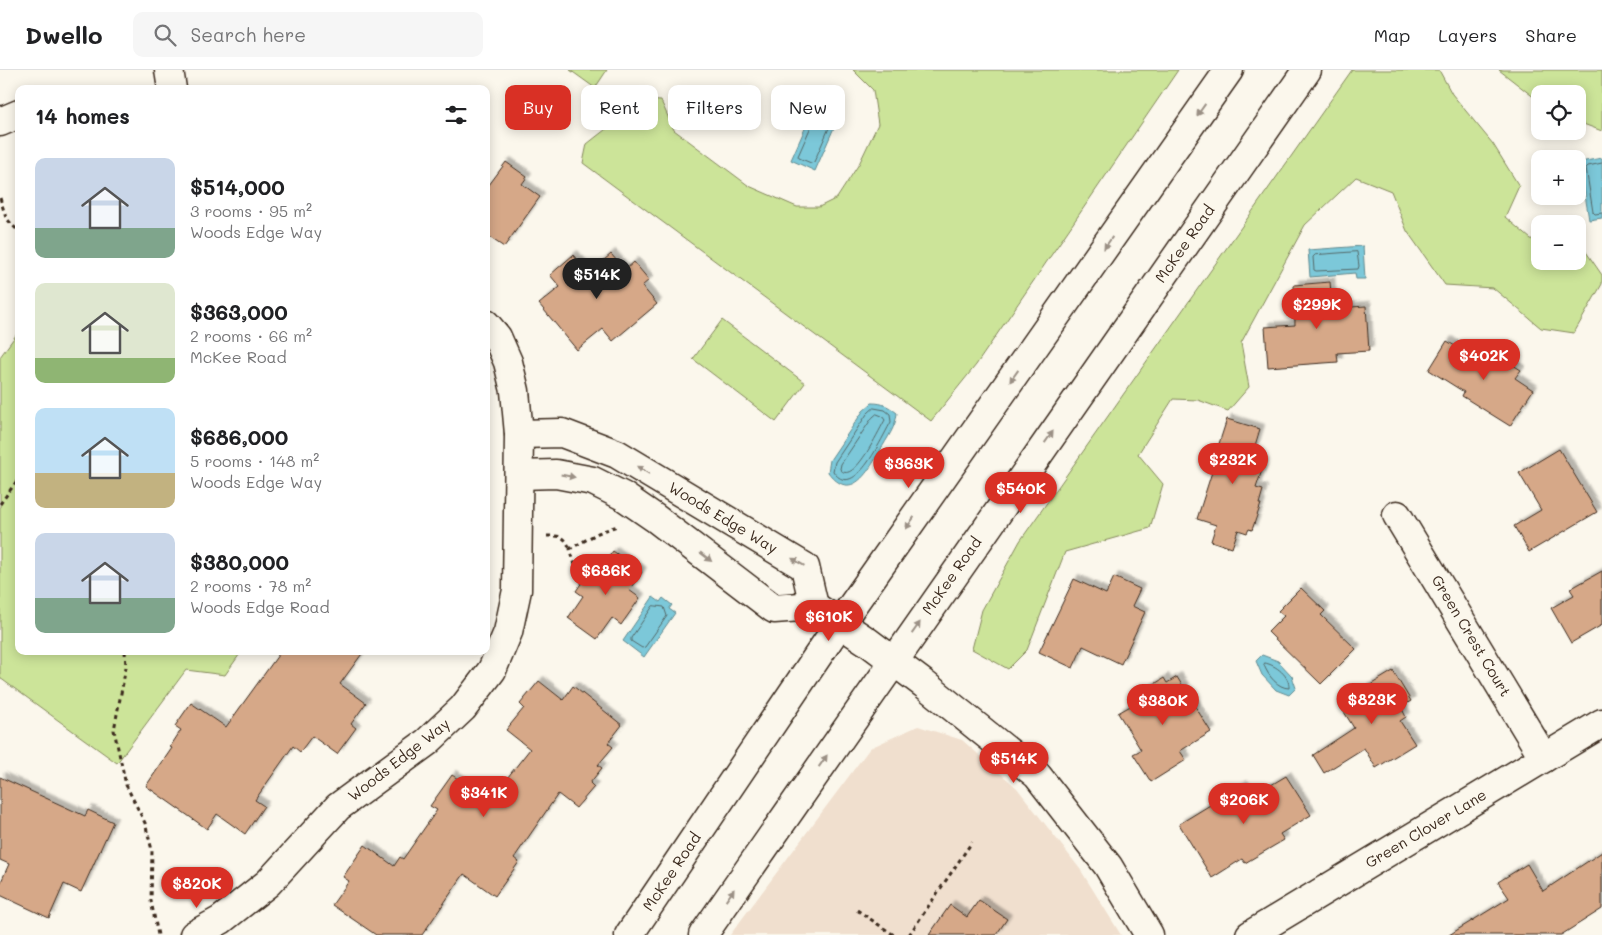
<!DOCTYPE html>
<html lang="en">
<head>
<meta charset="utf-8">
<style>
	body { margin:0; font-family:Mali,sans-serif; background:#f6f6f6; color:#202124; height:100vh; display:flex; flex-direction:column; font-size:19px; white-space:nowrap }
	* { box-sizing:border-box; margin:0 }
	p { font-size:16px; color:#757577 }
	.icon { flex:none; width:28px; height:28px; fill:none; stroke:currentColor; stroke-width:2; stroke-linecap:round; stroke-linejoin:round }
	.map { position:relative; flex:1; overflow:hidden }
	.sheet { position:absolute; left:15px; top:15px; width:475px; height:570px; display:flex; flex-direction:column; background:#fff; border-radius:10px; box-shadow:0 2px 12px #0003 }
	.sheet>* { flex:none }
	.banner { position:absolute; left:505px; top:15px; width:475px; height:45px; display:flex; gap:10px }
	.buttons { position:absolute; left:1531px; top:15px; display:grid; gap:10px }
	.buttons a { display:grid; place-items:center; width:55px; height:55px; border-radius:10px; background:#fff; box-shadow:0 2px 12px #0003; font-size:25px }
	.price { position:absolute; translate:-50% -42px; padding:0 11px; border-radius:18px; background:#d93025; color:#fff; font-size:16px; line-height:32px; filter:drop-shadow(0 1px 2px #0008) }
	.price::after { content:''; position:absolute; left:50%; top:30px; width:15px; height:11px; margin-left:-8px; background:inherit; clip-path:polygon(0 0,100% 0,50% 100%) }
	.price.current { background:#222; color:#fff }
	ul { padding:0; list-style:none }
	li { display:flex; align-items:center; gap:15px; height:125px; padding:0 20px }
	li span { display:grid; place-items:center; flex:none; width:140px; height:100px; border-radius:10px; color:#555 }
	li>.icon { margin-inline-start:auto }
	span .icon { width:60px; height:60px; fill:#fffc; stroke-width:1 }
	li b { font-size:21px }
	h2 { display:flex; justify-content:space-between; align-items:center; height:60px; padding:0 20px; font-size:21px }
	.chip { padding:0 18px; border-radius:10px; background:#fff; box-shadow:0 2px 12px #0003; font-size:18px; line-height:45px }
	.chip.current { background:#d93025; color:#fff }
	header { display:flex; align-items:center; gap:30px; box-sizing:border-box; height:70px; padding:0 25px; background:#fff; border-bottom:1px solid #e0e0e0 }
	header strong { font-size:24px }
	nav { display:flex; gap:28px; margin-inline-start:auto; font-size:18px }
	.search { width:350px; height:45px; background:#f6f6f6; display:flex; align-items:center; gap:12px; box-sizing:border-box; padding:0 18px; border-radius:10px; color:#757577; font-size:19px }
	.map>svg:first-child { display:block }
	.built { fill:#f0dfce }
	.green { fill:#cce499; stroke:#84875c }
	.water { fill:#7bc8d9; stroke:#61898e }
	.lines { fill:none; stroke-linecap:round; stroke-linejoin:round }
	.shore { stroke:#556969; stroke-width:1 }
	.building { fill:#d6a888; stroke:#3b2a1e; filter:url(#shadow) }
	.minor-casing { stroke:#3b2a1e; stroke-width:31 }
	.major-casing { stroke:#3b2a1e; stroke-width:31 }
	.path { stroke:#3b2a1e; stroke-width:3; stroke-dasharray:4 4; stroke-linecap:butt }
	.minor { stroke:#fbf7ec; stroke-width:28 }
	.major { stroke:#fbf7ec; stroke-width:28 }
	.oneway { fill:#9b9085 }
	.labels { text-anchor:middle; stroke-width:4.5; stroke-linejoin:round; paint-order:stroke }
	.street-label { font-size:15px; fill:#3b2a1e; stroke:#fbf7ec }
</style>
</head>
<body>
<header>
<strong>Dwello</strong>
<div class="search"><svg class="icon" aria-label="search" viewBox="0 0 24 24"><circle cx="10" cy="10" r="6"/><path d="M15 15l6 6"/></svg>Search here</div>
<nav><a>Map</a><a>Layers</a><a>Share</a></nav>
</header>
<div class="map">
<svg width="1602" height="865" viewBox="0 0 1602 865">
	<defs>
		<filter id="shadow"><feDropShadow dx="4.5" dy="-4.5" stdDeviation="1" flood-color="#0004"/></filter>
	</defs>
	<rect width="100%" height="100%" fill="#fbf7ec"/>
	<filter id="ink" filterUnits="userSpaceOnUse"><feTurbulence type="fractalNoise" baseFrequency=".02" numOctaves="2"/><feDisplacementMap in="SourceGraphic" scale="10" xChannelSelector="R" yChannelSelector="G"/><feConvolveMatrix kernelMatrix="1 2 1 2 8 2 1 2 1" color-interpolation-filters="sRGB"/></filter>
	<g filter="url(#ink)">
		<polygon class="built" points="918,656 962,670 1017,718 1080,799 1121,865 730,865 870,678"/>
		<g class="green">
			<polygon points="570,0 607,0 595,18"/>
			<polygon points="853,0 1178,0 976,295 931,351 583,93 587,74 643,30 661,31 674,60 749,116 797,137 819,137 837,128 859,94 878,54 873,20"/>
			<polygon points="1352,0 1439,0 1452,24 1493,74 1519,116 1505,147 1531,169 1540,171 1540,191 1578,191 1578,175 1582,176 1602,205 1602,214 1574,263 1541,258 1493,218 1445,215 1407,161 1391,121 1356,107 1305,155 1241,273 1249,317 1228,341 1198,330 1173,329 1138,384 1163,414 1150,458 1065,482 1027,580 1008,599 972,579 982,540 1020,471"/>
			<polygon points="1499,0 1602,0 1602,61 1578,52 1578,24 1540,24 1540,32"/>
			<polygon points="722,250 805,313 776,352 693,289"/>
			<polygon points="19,261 19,581 242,581 225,605 186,600 117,693 0,608 0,287"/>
		</g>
		<g class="water">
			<polygon points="819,27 843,37 815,101 791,90"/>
			<polygon points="1602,88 1602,148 1589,150 1580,92"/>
			<polygon points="1363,176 1365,209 1356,209 1355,203 1310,207 1308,180"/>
			<path d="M872,333c11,0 16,3 25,10 -1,14 -10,25 -17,38 -12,21 -29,52 -52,21l2,-12 33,-49z"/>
			<polygon points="653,527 660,532 663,528 672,535 669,539 675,543 644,587 623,571"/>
			<polygon points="1262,585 1278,591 1292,606 1296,618 1289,625 1276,620 1262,605 1256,591"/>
		</g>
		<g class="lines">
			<g class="shore">
				<polygon points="823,34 834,39 836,42 814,92 811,93 799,88 798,86 820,36"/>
				<polyline points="1602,93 1588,96 1586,98 1593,142 1595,144 1602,143"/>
				<polygon points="1357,182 1359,196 1358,199 1316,201 1314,200 1313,187 1315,185"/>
				<path d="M874,338l11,2 5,4 1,8c-9,15 -37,81 -58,49l2,-9 32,-48z"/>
				<path d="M877,344l5,2 3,4c-6,10 -32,67 -45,49l1,-5 31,-46z"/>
				<polygon points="656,536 664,537 667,546 645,577 642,578 631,571 631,568 653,536"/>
				<path d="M1265,593c11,2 25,13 24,25 -11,0 -21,-12 -25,-23z"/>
			</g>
		</g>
		<g class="building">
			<polygon points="506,92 527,107 522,114 540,127 504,177 486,165 486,119"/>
			<polygon points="611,184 625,200 634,192 649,210 642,216 657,234 613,271 603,259 577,280 539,234 560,217 550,205 573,185 589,203"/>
			<polygon points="1330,212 1332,233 1335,233 1335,238 1366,236 1369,281 1337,283 1338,292 1268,297 1265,257 1295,255 1294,215"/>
			<polygon points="1447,271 1474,288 1477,282 1487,289 1492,282 1521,300 1515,308 1533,320 1510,356 1462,326 1464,322 1429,300"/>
			<polygon points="1227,349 1260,359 1251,389 1264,394 1256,418 1263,420 1259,434 1261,434 1252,460 1249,459 1247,463 1238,460 1232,478 1211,471 1216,455 1197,449 1218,383 1216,383"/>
			<polygon points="1559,379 1597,442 1529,482 1514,456 1541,440 1519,403"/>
			<polygon points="613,481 642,502 629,520 640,528 621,555 612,548 597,569 568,548 583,526 576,521 591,499 596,504"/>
			<polygon points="1602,501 1602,555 1571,573 1551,538 1574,525 1570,519"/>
			<polygon points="1114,507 1140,519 1132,536 1145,542 1121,594 1083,576 1073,598 1039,582 1074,509 1106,524"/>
			<polygon points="1301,518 1325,541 1321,545 1356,579 1321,614 1268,562 1284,546 1278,541"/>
			<polygon points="281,581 364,581 340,614 366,633 351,654 356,658 337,684 312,666 300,682 293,676 255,730 264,736 245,764 217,744 207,759 146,716 172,678 170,677 181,660 175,656 191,633 226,657"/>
			<polygon points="1393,601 1411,631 1401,637 1406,647 1400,651 1415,674 1376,698 1364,678 1324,703 1313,685 1354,658 1339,634"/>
			<polygon points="1177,607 1211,662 1180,681 1186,690 1151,712 1133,684 1141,680 1118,643 1134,634 1131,629 1164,608 1167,613"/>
			<polygon points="539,611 563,630 573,616 622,655 608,673 613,677 598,695 602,698 590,713 594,717 576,738 558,724 514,788 519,792 495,826 464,804 422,865 376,865 332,835 349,811 343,807 365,775 394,796 400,787 403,789 437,740 430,736 452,705 482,725 488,717 496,722 530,679 506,660 524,638 520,634"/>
			<polygon points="1286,706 1311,745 1280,764 1284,770 1245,793 1242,789 1212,808 1179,754 1243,715 1251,727"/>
			<polygon points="0,707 85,746 88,740 113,752 81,822 64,814 49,848 0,825 0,814 9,794 0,790"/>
			<polygon points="1602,782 1602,839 1561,865 1449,865 1509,828 1498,812 1527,794 1543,821"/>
			<polygon points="979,830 1007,849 996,865 929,865 950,835 967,847"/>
		</g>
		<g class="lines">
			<g class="minor-casing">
				<g id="minor">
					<polyline points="169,0 172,19"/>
					<polyline points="0,52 19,44"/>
					<polyline points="519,364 562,363 617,384 805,497 814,536"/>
					<polyline points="520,405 556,404 593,411 623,426 655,448 774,539 814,536 868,572 924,614 1037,705 1108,796 1149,865"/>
					<polyline points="1397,445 1544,688"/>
					<polyline points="194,865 221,850 268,813 338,737 427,672 463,638 492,600 508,562 517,520 519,364 515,321 508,292 497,267 486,254"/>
					<polyline points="1250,865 1602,653"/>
				</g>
			</g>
			<g class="major-casing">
				<g id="major">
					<polyline points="629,865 840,553 1229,0"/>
					<polyline points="703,865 1307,0"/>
				</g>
			</g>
			<g class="path">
				<polyline points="0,128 6,148 19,162"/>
				<polyline points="0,434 19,408"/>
				<path d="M547,466c14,0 17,-1 23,13"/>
				<polyline points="585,507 577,501 570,479 598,463 617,456"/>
				<polyline points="125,581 126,597 114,660 126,715 145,753 152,780 151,831 158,865"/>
				<polyline points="857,840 894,865"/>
				<polyline points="909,865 972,772"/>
			</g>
			<use href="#minor" class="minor"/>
			<use href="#major" class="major"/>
		</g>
		<defs><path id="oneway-solid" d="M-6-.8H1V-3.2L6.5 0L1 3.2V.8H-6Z" transform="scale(1.25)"/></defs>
		<g class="oneway">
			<use href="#oneway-solid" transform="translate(1201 40) rotate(125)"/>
			<use href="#oneway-solid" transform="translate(1108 173) rotate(125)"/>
			<use href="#oneway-solid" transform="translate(1014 306) rotate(125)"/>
			<use href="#oneway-solid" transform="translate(1049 367) rotate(-55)"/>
			<use href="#oneway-solid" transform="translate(643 400) rotate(-149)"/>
			<use href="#oneway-solid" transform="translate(568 406) rotate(11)"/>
			<use href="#oneway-solid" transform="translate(910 453) rotate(125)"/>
			<use href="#oneway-solid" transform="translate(706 487) rotate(38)"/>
			<use href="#oneway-solid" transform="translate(798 492) rotate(-149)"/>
			<use href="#oneway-solid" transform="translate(916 558) rotate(-55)"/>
			<use href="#oneway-solid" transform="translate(823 691) rotate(-55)"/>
			<use href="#oneway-solid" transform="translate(730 825) rotate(-55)"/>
		</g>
	</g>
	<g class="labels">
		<g class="street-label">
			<text transform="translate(1185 174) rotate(-55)" y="5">McKee Road</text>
			<text transform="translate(723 448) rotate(31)" y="5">Woods Edge Way</text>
			<text transform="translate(952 506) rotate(-55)" y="5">McKee Road</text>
			<text transform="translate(1471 566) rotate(59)" y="5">Green Crest Court</text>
			<text transform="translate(399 690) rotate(-38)" y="5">Woods Edge Way</text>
			<text transform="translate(1426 759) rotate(-31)" y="5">Green Clover Lane</text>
			<text transform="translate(672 802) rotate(-56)" y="5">McKee Road</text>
		</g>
	</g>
</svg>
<div class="buttons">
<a><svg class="icon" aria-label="locate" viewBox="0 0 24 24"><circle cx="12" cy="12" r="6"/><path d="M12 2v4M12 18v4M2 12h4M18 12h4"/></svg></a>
<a>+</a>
<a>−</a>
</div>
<b class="price current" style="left:597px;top:230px">$514K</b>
<b class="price" style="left:1317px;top:260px">$299K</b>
<b class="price" style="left:1484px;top:311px">$402K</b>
<b class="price" style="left:1233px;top:415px">$232K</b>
<b class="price" style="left:909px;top:419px">$363K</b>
<b class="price" style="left:1021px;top:444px">$540K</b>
<b class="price" style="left:606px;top:526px">$686K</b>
<b class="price" style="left:829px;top:572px">$610K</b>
<b class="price" style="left:1372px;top:655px">$823K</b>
<b class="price" style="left:1163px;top:656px">$380K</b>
<b class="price" style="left:1014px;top:714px">$514K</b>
<b class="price" style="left:484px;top:748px">$341K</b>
<b class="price" style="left:1244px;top:755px">$206K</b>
<b class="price" style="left:197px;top:839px">$820K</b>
<div class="banner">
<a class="chip current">Buy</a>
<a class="chip">Rent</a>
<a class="chip">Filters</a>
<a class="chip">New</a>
</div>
<section class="sheet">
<h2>14 homes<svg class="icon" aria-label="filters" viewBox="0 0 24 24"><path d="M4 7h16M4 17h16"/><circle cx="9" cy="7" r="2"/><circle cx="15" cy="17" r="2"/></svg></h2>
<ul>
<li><span style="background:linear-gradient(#c9d6e8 70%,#7fa58c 0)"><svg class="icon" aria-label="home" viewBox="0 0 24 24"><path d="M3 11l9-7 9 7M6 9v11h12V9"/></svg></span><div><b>$514,000</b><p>3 rooms · 95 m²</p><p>Woods Edge Way</p></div></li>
<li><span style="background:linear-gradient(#dfe7d0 75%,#8fb573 0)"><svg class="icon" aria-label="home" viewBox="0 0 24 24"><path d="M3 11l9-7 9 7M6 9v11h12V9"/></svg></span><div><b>$363,000</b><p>2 rooms · 66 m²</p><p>McKee Road</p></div></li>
<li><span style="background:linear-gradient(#bfe0f5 65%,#c2b280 0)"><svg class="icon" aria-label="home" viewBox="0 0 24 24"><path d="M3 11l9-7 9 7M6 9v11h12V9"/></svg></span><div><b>$686,000</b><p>5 rooms · 148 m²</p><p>Woods Edge Way</p></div></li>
<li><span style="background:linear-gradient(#c9d6e8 65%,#7fa58c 0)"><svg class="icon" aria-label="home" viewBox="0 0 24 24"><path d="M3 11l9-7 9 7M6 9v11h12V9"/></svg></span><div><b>$380,000</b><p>2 rooms · 78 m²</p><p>Woods Edge Road</p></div></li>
</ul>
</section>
</div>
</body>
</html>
